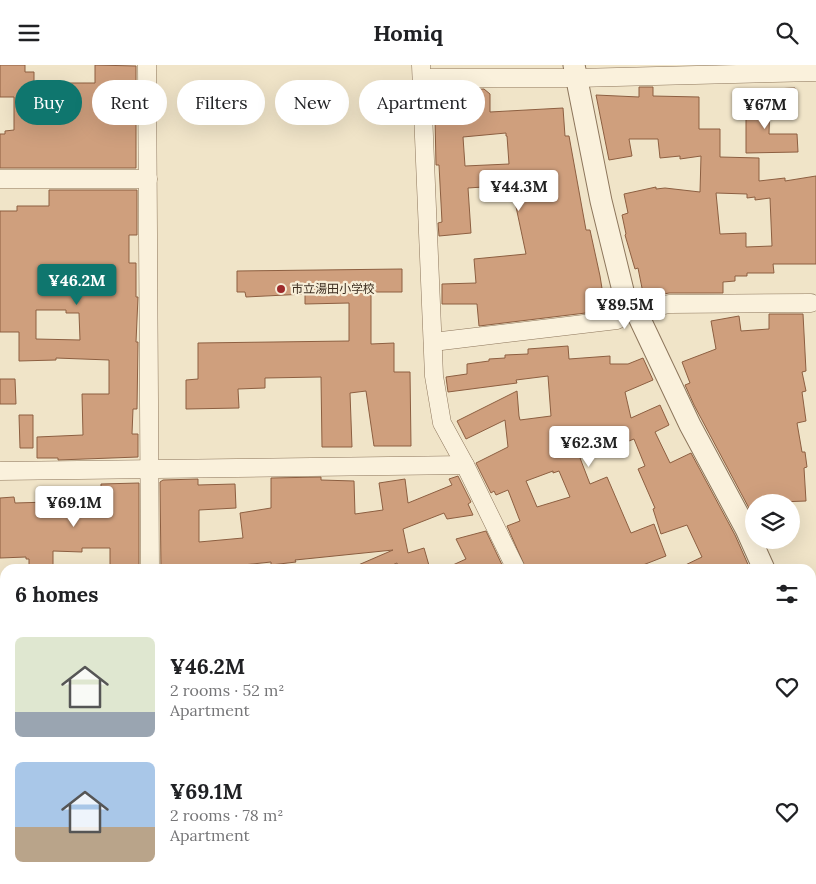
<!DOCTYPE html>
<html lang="en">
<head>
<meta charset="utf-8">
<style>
	body { margin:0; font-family:Lora,"Noto Sans JP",serif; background:#f2f2f2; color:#202124; height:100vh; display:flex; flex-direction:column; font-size:19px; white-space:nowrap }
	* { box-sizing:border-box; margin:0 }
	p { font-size:16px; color:#757577 }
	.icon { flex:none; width:28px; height:28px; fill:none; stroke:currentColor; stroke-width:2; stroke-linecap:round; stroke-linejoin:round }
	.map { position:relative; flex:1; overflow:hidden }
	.side { position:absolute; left:0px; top:499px; width:816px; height:321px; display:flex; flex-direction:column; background:#fff; border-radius:15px 15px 0 0; box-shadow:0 5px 20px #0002 }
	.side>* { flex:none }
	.top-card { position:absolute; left:15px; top:15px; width:500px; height:45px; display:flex; gap:10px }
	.fabs { position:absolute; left:745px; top:429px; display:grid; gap:10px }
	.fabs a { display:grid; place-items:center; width:55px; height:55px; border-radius:50%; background:#fff; box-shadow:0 5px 20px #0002; font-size:25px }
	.price { position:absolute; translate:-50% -42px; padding:0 11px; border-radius:5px; background:#fff; color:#222; font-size:16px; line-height:32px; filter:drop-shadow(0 1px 2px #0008) }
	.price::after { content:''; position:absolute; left:50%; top:30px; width:15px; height:11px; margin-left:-8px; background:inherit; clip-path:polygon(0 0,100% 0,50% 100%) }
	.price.active { background:#0f766e; color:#fff }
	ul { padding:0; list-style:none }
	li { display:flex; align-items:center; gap:15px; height:125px; padding:0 15px }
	li span { display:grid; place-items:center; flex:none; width:140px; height:100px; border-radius:8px; color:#555 }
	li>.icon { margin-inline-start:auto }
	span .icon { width:60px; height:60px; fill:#fffc; stroke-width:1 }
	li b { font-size:21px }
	h2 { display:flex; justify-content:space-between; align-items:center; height:60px; padding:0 15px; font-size:21px }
	.chip { padding:0 18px; border-radius:22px; background:#fff; box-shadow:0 5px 20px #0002; font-size:18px; line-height:45px }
	.chip.active { background:#0f766e; color:#fff }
	header { display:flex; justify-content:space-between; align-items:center; height:65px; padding:0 15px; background:#fff; font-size:22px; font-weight:700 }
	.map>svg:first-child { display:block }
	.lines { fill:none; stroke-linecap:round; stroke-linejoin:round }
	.stream { stroke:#6f938a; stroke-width:5 }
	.building { fill:#cf9f7d; stroke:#8d5f41; fill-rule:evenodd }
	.minor-casing { stroke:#8d765c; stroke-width:19 }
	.tertiary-casing { stroke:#8d765c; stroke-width:23 }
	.minor { stroke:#faf1dc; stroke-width:18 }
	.tertiary { stroke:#faf1dc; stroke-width:21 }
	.poi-dot { fill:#9e2a2b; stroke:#f7eed8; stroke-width:2 }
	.labels { text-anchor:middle; stroke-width:4.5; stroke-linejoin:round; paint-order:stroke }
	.poi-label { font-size:12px; fill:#3d2e20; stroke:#f7eed8; text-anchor:start }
</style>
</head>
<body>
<header><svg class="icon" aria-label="menu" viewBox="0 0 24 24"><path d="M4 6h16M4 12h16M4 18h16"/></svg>Homiq<svg class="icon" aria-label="search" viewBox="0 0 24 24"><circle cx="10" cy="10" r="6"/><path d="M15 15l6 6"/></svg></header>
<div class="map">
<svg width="816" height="819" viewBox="0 0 816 819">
	<rect width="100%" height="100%" fill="#f0e4c8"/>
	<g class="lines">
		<polyline class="stream" points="0,630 5,630"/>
	</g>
	<g class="building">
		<polygon points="0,0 25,0 25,7 34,7 34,46 66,46 65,18 95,18 95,0 136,1 136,16 114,16 116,50 136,50 136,103 0,103 0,69 5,69 5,66 14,65 14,32 0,32"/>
		<path d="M639,22h14v9l46,1v32h21v28l39,1v23l26,-3v3l31,-5v88h-43l1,9h-27v3h-12v5l-12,1v11h-54l-25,5 -6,-30 -3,1 -10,-34 1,-1 -4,-19 6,-2 -4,-19 32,-7v2l9,-1 35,4 1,-36 -21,3v-3l-20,2 -2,-19h-29l3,17 -23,4 -13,-65 43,2zM716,128l31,1v4l8,-1v3l15,-2 2,48 -26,1v-14l-26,1z"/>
		<polygon points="795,23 795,40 774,41 773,24"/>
		<path d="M484,24l6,5v18l73,-4 2,28h4l17,94h4l10,46 5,31 -3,4 -123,15 -2,-22h-35v-20l34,-1 -2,-24 52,-5 -11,-52 -2,-17 -45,3 3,45 -32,3 -1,-13 4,-1 -3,-57h-3l-1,-48 29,-2 -1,-25zM506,68v3h1l2,28 -44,2 -2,-29z"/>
		<polygon points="746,32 770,32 769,69 797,69 798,87 746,88"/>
		<path d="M49,125h88v45h-8v28h7v34h2l-2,45h2l-1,67h-4l-1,25h6v23l-80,3v-2h-21v-21l46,-2 -1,-41h27v-34l-53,-2v2l-37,1v-29h-19v-121h17v-5h32zM36,245h30v3h13l1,27 -44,-1z"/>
		<polygon points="402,204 402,227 371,227 371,279 394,278 394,307 410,307 411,381 374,381 366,326 350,328 352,382 322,382 321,312 265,313 265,323 238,324 239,343 186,344 186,315 198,314 198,278 349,276 349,238 305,239 305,229 246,232 245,227 237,227 237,206"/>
		<polygon points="769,249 803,249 806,306 802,307 806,326 802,327 806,356 797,358 802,387 805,387 807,402 804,403 806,436 754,438 754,444 750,445 694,340 685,320 690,318 682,297 716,284 711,256 739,251 741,266 769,264"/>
		<path d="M568,281l1,13 41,-3v8h18l15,-6 10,22 -28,12 6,26 29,-13 9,20 -14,7 15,31 21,-10 44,82 15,34h-73l25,-12 -15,-32 -26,9 -8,-25 2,-1 -17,-39 7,-3 -11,-27 -28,11 -1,-3 -25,11 10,26 17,-7 24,56 23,-9 12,32 -23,9 2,4h-119l-19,-43 13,-5 -12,-31 -12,5 -2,-4 -3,2 -15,-30 32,-16 -3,-27 -39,19 -9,-18 60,-30 2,25 1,4 31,-4 -3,-40 -32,4 1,3 -69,9 -2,-15 21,-3v-10l22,-3v-2l16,-1v-3l23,-1v-5zM553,406v2l6,-2 11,26 -33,10 -11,-26z"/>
		<polygon points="0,314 15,314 16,339 0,339"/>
		<polygon points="19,350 33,350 33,383 20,383"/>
		<polygon points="458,411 471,437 468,439 473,450 447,454 444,448 403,464 408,488 424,483 430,504 399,504 397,498 383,504 349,504 393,485 295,495 296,497 271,500 271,497 206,504 161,504 160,417 163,415 198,414 198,420 235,419 236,443 199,445 199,477 243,473 240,448 271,443 271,413 321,412 321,415 354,416 355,449 383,445 379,418 405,414 408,438 452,420 449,414"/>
		<polygon points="139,418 139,504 110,504 110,483 82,483 82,487 53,486 53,504 29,504 29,494 26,494 26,492 0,493 0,433 14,432 15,438 49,437 49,440 101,440 101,419"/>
		<polygon points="486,466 504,504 444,504 466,494 456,474"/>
	</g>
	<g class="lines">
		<g class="minor-casing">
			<g id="minor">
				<polyline points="147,0 150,504"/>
				<polyline points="421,0 434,311 442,358 465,400 516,504"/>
				<polyline points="422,13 577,13 816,7"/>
				<polyline points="0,114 148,114"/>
				<polyline points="636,246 669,239 811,238"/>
				<polyline points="433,277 617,255 628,246"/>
				<polyline points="0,406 465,400"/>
				<polyline points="0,548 5,547"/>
				<polyline points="0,620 5,621"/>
				<polyline points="0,762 5,763"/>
				<polyline points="811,772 816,771"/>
				<polyline points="148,819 148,815"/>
			</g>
		</g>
		<g class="tertiary-casing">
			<g id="tertiary">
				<polyline points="574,0 601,136 628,246 636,246 690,360 746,464 764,504"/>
				<polyline points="811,602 816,611"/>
				<polyline points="632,815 662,819"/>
			</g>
		</g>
		<use href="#minor" class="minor"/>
		<use href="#tertiary" class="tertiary"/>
	</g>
	<circle class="poi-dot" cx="281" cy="224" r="5"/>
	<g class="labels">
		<g class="poi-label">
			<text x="291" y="228">市立湯田小学校</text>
		</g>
	</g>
</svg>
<div class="fabs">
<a><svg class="icon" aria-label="layers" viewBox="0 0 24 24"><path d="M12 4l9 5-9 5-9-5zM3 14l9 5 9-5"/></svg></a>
</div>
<b class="price" style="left:765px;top:65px">¥67M</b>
<b class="price" style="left:519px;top:147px">¥44.3M</b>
<b class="price active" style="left:77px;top:241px">¥46.2M</b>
<b class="price" style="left:625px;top:265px">¥89.5M</b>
<b class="price" style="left:589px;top:403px">¥62.3M</b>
<b class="price" style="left:74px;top:463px">¥69.1M</b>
<div class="top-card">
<a class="chip active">Buy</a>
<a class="chip">Rent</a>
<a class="chip">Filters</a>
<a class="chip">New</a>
<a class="chip">Apartment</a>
</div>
<section class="side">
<h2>6 homes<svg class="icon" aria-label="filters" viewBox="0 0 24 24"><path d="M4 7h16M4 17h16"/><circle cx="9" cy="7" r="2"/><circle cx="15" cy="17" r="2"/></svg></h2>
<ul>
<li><span style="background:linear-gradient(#dfe7d0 75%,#9aa5b1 0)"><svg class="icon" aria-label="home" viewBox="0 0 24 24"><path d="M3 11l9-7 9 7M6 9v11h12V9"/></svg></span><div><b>¥46.2M</b><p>2 rooms · 52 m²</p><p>Apartment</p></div><svg class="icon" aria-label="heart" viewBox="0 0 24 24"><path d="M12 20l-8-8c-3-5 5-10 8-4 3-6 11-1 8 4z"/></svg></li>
<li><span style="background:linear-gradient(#a9c7e8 65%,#b9a48a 0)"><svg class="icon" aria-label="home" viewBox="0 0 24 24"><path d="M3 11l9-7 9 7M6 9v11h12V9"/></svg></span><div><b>¥69.1M</b><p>2 rooms · 78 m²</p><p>Apartment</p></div><svg class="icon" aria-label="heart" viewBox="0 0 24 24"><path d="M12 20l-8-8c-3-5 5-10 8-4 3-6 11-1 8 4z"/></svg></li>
</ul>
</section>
</div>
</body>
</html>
